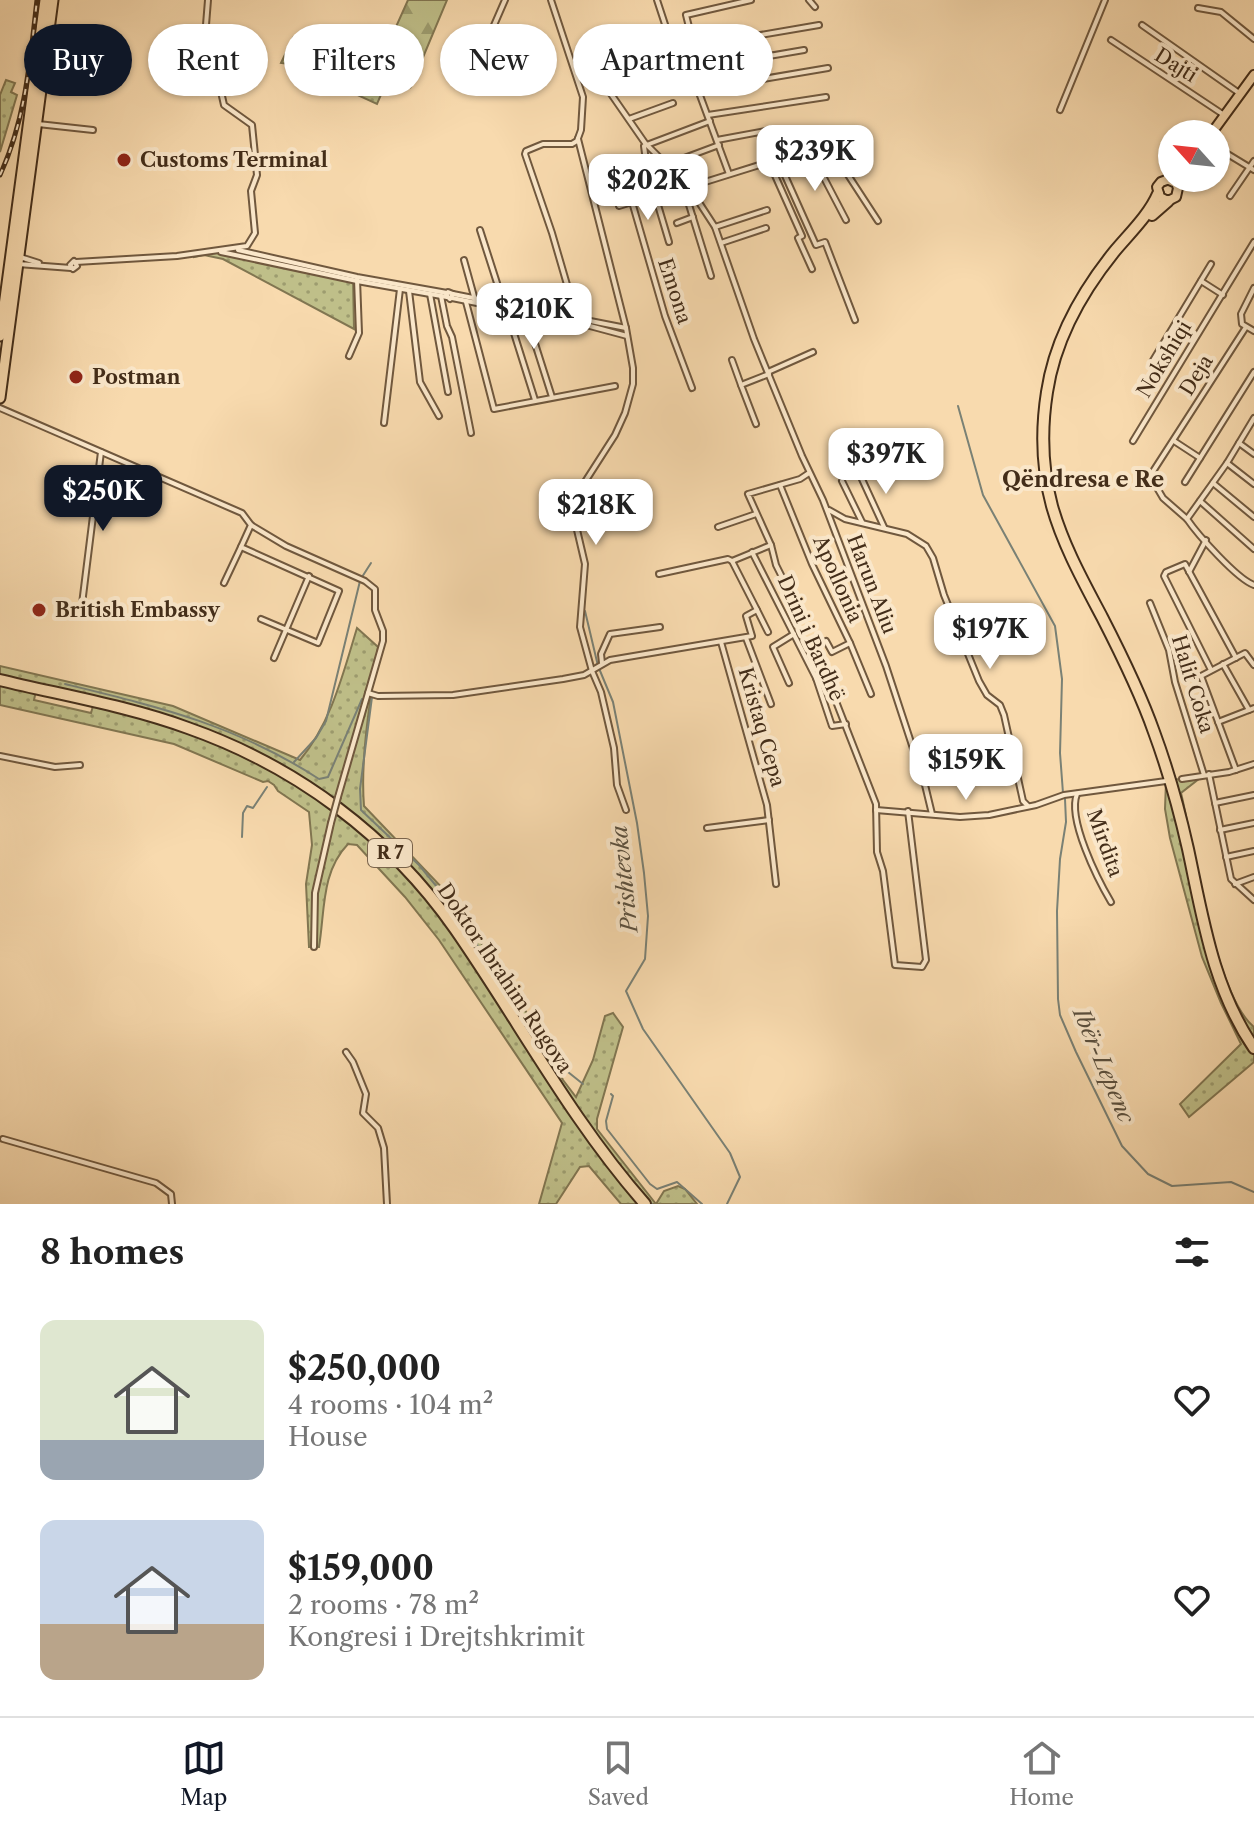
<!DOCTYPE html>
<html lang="en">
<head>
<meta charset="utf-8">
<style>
	body { margin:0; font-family:"Libre Caslon Text",serif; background:#f2f2f2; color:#222; height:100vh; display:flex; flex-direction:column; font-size:30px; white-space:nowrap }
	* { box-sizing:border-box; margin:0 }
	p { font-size:26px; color:#767676 }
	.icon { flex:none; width:44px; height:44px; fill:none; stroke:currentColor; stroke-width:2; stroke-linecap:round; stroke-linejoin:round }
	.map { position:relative; height:1204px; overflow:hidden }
	.side { display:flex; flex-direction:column; background:#fff; flex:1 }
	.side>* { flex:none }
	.hud { position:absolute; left:24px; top:24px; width:800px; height:72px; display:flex; gap:16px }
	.needle { width:52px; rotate:297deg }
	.tools { position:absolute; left:1158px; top:120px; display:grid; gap:16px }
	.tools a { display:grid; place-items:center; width:72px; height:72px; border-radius:50%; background:#fff; box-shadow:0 2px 6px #0004; font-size:40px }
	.price { position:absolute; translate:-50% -68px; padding:0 18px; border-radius:16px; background:#fff; color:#222; font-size:26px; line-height:52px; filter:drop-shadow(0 2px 4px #0008) }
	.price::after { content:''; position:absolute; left:50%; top:48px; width:24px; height:18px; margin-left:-12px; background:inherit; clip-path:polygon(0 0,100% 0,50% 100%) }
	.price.on { background:#111827; color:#fff }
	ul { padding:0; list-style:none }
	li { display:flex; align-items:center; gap:24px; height:200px; padding:0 40px }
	li span { display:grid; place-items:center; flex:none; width:224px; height:160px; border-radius:16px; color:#555 }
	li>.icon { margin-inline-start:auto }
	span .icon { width:96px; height:96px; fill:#fffc; stroke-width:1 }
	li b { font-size:34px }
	h2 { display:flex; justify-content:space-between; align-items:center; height:96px; padding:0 40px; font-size:34px }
	.chip { padding:0 28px; border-radius:36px; background:#fff; box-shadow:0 2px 6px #0004; font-size:28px; line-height:72px }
	.chip.on { background:#111827; color:#fff }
	.menu { display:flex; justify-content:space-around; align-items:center; height:112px; border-top:2px solid #e0e0e0; background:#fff; font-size:22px; color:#767676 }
	.menu a { display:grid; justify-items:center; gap:4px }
	.menu .on { color:#111827 }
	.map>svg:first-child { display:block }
	.grass { fill:url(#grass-dots); stroke:#817651; stroke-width:2; fill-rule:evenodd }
	.forest { fill:url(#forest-firs); stroke:#817651; stroke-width:2 }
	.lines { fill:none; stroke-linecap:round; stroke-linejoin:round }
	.stream { stroke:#7a8175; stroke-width:2 }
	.minor-casing { stroke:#70583e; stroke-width:8 }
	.primary-casing { stroke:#432d19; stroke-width:12 }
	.trunk-casing { stroke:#432d19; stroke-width:13 }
	.motorway-casing { stroke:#432d19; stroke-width:14 }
	.minor { stroke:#fae7ca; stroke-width:4 }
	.primary { stroke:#f8daae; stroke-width:8 }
	.trunk { stroke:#f8daae; stroke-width:9 }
	.motorway { stroke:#f8daae; stroke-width:10 }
	.rail-casing { stroke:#432d19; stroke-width:5 }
	.rail { stroke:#fae7ca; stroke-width:2; stroke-dasharray:6; stroke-linecap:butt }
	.minor-bridge-casing { stroke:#70583e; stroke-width:8; stroke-linecap:butt }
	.minor-bridge { stroke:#fae7ca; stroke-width:4 }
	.poi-dot { fill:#8f2418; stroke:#fae7ca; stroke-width:3 }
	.labels { text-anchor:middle; stroke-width:8; stroke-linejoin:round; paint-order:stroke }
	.shield { fill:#fae7ca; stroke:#7a654e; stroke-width:2 }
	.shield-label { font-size:18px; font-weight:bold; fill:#432d19 }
	.street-label { font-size:20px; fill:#432d19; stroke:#fae7ca }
	.poi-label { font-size:20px; font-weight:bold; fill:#432d19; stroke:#fae7ca; text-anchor:start }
	.neighbourhood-label { font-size:22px; font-weight:bold; fill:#432d19; stroke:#fae7ca }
	.water-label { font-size:22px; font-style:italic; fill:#5a503f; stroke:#fae7ca }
</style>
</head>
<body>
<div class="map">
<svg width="1254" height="1204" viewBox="0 0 1254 1204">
	<defs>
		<pattern id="grass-dots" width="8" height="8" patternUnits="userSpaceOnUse" patternTransform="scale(2)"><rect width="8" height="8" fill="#bfbf89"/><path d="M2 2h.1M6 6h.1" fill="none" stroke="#9d9c6f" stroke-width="1.8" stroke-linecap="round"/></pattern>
		<pattern id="forest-firs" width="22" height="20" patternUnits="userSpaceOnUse" patternTransform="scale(2)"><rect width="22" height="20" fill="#bfbf89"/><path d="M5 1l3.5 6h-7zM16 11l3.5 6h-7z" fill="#9d9c6f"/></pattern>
	</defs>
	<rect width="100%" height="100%" fill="#f8daae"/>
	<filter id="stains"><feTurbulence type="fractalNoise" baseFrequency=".0025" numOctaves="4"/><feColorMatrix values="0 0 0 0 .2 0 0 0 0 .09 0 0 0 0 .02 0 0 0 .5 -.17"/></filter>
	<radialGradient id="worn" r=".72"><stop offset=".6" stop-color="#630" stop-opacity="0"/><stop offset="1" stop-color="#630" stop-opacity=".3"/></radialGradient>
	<g class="grass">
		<polygon points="340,36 396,60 377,104 290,64 281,63 293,38 329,58"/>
		<polygon points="6,80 15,83 11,92 17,95 0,152 0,95"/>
		<polygon points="234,249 313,271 353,278 354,329 223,259 204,255 194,257 194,253"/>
		<path d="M357,628l21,19c-7,49 -18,109 -14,159l87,91 89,136 23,47 13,17 17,-37 12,-44 8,-3 10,14 -26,92v10l59,75 8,-13 14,-5 7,3 12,15h-76l-32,-38 -9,1 -24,37h-17l23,-81 -123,-183 -34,-43 -48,-52 -9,-1c-27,28 -23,67 -29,103h-10l-3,-63 6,-39 -3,-33 -31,-21 -4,-6 -6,-4 -5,1 -89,-38 -174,-39v-39l173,40 127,54c31,-37 43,-86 57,-132zM37,686l58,13 -4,14 -57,-13z"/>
		<path d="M1204,775l-23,18c13,53 34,203 73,234v35l-65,55 -9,-13 61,-60 -20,-41 -19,-46 -32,-119 -5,-29 1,-28z"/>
	</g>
	<polygon class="forest" points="408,0 447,0 411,86 407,69 396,60 392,47 395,29"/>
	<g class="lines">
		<g class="stream">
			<polyline points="958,406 983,495 1055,626 1062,679 1060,753 1063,793"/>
			<polyline points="362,577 371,563"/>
			<polyline points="585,611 598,666 613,702 637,823 644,873 648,916 645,959 626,991 643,1029 730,1153 740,1177 727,1204"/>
			<path d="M65,684c94,23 171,41 254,95l9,-2 34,-78"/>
			<polyline points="372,697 360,789 361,810 419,865 451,904 548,1056 583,1084"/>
			<polyline points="294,762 316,738 326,721 360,581"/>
			<polyline points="1065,799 1066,822 1060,859 1057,911 1058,999 1060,1015 1076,1052 1122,1146 1148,1174 1172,1186 1231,1182 1254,1192"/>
			<polyline points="242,837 243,813 247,806 253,808 267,787"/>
			<polyline points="551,1068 566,1090"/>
			<polyline points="611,1094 613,1096 606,1121 607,1129 650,1184 657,1189 677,1182 702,1204"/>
			<polyline points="605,1146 628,1176"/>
			<polyline points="642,1193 652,1204"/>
		</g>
		<g class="minor-casing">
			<g id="minor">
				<polyline points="551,0 583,97 581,130 577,141 572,144 543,144 526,151 525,154 552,233 577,319"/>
				<polyline points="657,0 679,67 698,90 729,174"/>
				<polyline points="809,0 815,7"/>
				<polyline points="1198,8 1221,12 1254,39"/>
				<polyline points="1142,25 1239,93"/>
				<polyline points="669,37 690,31 686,15 751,0"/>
				<polyline points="1111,40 1224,115"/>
				<polyline points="673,50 819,25"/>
				<polyline points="592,53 611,94 645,143 689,187 715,227 754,339 802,456 823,500 886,666 925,785 932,814"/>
				<polyline points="685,74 716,65 804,50"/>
				<polyline points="471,78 505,0"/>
				<polyline points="608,88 611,84 681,69"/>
				<polyline points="698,90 828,68"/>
				<polyline points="1060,110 1105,0"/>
				<polyline points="708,115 826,97"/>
				<polyline points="629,119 673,103"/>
				<polyline points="38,124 93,130"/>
				<polyline points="578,139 626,328 633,368 633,384 625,413 615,435 581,488 574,517 585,564 580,627 592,671 601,692 614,748 617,785 626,810"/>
				<polyline points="717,140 776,129"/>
				<polyline points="1216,147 1254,170"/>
				<polyline points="811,153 846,220"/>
				<polyline points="778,160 816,245 825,242 855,320"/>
				<polyline points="769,162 802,236 798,238 812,269"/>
				<polyline points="668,164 719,145"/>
				<polyline points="681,179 711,276"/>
				<polyline points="689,187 769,162 826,149 835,155 878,221"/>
				<polyline points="1230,196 1254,161"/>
				<polyline points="632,202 665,316 692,388"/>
				<polyline points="619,206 655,195"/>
				<polyline points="677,223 693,217"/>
				<polyline points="715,227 767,210"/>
				<polyline points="480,230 505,308"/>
				<polyline points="669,242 647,168 644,146 710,121"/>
				<polyline points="721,243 766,228"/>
				<polyline points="238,250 357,277 447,293"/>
				<polyline points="221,252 357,281 447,297"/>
				<polyline points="20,257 39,263"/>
				<polyline points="464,260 475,300"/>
				<polygon points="74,261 77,266 73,269 70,265"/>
				<polyline points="76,262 177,256 247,246 255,233 251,191 257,175 252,125 224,105 206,25 208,0"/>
				<polyline points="18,264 71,268"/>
				<polyline points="1201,281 1223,295"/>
				<polyline points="1254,288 1241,314 1242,324 1254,331"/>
				<polyline points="409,291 420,382 439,416"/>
				<polygon points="448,292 453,294 450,299 446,295"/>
				<polyline points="430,294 448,392"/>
				<polyline points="453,294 626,328"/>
				<polyline points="441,296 447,326 452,337 471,433"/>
				<polyline points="452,298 586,325 627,336"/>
				<polyline points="466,302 494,409 615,386"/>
				<polyline points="507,311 535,400"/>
				<polyline points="525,312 552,397"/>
				<polyline points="349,356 359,333 357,279"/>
				<polyline points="732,360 741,385"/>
				<polyline points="1152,362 1211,264"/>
				<polyline points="768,372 813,352"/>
				<polyline points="0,408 242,513 251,525 241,547 339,591 318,643 261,619"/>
				<path d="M1254,418l-27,45 -40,56c11,16 50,60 67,66"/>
				<polyline points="384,423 400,289"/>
				<polyline points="756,424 741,385 769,374"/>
				<polyline points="1133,441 1254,242"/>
				<polyline points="1174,441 1200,458"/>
				<polyline points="1239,443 1254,454"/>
				<polyline points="1227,463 1254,484"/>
				<polyline points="861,477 884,527"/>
				<polyline points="842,481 862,522"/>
				<polyline points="1185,482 1254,372"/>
				<polyline points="1213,483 1254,517"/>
				<polyline points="780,485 812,564 850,643 832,652 826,641"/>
				<polyline points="1200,501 1254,549"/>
				<polyline points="829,510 845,519 907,534 926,546 933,558 944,595 979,681 987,695 1000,705 1004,715 1023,801 1028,806"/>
				<polyline points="1187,519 1163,498 1150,476 1246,327"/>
				<polyline points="251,525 286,546 365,581 375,589 375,610 383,631 383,641 338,797"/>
				<polyline points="718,527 756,514"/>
				<polyline points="771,545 776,565 801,615"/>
				<polyline points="752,552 816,678 832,726 846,724"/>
				<polyline points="1189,572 1206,540"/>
				<polyline points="659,574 728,559 732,561"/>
				<polyline points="224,583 241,547"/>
				<polyline points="1150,603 1169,650 1175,682 1204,775"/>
				<polyline points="757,610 768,632"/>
				<polyline points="81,612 101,452"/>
				<polyline points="746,638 771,704"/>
				<polyline points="721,642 767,805 776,884"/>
				<polyline points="850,643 871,694"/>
				<polyline points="274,658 309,576"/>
				<polyline points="602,663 601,654 610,634 660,627"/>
				<polyline points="1223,664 1249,710"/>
				<polyline points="1211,670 1164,576 1166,572 1185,564 1236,658"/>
				<polyline points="816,678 825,677 828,681 876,804 877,852 883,871 895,965 922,967 926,960 908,811"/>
				<polyline points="789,683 773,647 794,634"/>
				<polyline points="368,693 378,696 453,695 563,679 584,675 610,660 752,636 746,616 757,610 732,561 771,545 748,494 800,479 809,473"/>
				<polyline points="1218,722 1254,708"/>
				<polyline points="0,756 55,767 80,765"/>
				<polyline points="1236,770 1201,676 1245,653 1254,665"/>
				<polyline points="1209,774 1231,879 1254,900"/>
				<polyline points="1182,779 1229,772 1254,764"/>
				<path d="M1077,794c-10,25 21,86 34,108"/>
				<polyline points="1215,803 1254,795"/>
				<polyline points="876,810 960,817 989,815 1036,805 1064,795 1166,781"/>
				<polyline points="707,828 769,820"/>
				<polyline points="1220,830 1254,823"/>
				<polyline points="1226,857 1254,851"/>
				<polyline points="1235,884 1254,877"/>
				<polyline points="314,947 315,893 331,823"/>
				<polyline points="346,1052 353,1062 366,1094 363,1113 378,1128 384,1148 387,1204"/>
				<polyline points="3,1139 156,1183 171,1194 172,1204"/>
			</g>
		</g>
		<g class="primary-casing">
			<g id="primary">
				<polyline points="1211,134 1254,75"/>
				<polyline points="1167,179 1176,183 1178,188 1176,197 1168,201 1160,197 1157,187 1161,182 1172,178"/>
			</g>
		</g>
		<g class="trunk-casing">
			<g id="trunk">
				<polyline points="0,336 45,0"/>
				<polyline points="0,398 53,0"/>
			</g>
		</g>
		<g class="motorway-casing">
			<g id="motorway">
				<path d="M1158,194c-9,21 -29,40 -44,58 -33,41 -59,87 -67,140 -6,38 -5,77 5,114 11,39 31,75 50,111 19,37 38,75 52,115 14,38 25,77 34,117 15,70 25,139 66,199"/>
				<polyline points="1152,215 1168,201"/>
				<path d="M0,680c62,15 128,26 188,48 108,38 202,108 267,201 64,92 116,191 190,275"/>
			</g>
		</g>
		<use href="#minor" class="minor"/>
		<use href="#primary" class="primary"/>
		<use href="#trunk" class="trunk"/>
		<use href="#motorway" class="motorway"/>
		<g class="rail-casing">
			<path id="rail" d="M0,175c26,-56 30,-115 37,-175"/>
		</g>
		<use href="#rail" class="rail"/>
		<g class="minor-bridge-casing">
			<polyline id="minor-bridge" points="331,823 338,797"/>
		</g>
		<use href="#minor-bridge" class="minor-bridge"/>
	</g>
	<g class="poi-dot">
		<circle cx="124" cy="160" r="8"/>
		<circle cx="76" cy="377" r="8"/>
		<circle cx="39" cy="610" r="8"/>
	</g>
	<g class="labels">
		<rect class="shield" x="368" y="839" width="44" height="28" rx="6"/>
		<g class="shield-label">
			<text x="390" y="859">R 7</text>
		</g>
		<g class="street-label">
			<text transform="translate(1176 65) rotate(32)" y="7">Dajti</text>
			<text transform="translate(675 291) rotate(72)" y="7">Emona</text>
			<text transform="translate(1164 359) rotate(-59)" y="7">Nokshiqi</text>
			<text transform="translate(1196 375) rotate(-58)" y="7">Deja</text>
			<text transform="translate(838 579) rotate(66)" y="7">Apollonia</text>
			<text transform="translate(872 584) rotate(69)" y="7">Harun Aliu</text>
			<text transform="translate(811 638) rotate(66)" y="7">Drini i Bardhë</text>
			<text transform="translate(1193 684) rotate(73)" y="7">Halit Coka</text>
			<text transform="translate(762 727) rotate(74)" y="7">Kristaq Cepa</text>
			<text transform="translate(1105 843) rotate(70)" y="7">Mirdita</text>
			<text transform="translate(505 978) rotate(56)" y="7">Doktor Ibrahim Rugova</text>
		</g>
		<g class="poi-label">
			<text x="140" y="167">Customs Terminal</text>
			<text x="92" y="384">Postman</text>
			<text x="55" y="617">British Embassy</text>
		</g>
		<g class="neighbourhood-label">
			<text x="1083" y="487">Qëndresa e Re</text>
		</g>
		<g class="water-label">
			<text transform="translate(624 879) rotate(-96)" y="8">Prishtevka</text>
			<text transform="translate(1104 1065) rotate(67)" y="8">Ibër-Lepenc</text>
		</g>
	</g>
	<rect width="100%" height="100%" filter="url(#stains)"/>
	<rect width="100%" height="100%" fill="url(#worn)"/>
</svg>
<div class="tools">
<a><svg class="needle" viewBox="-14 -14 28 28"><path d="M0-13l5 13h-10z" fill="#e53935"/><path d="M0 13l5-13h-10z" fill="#767676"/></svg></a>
</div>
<b class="price" style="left:815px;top:193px">$239K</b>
<b class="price" style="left:648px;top:222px">$202K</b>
<b class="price" style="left:534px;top:351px">$210K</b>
<b class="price" style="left:886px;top:496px">$397K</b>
<b class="price on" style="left:103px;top:533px">$250K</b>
<b class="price" style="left:596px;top:547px">$218K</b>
<b class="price" style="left:990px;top:671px">$197K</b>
<b class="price" style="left:966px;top:802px">$159K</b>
<div class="hud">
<a class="chip on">Buy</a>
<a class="chip">Rent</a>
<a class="chip">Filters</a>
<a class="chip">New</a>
<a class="chip">Apartment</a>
</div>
</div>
<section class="side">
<h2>8 homes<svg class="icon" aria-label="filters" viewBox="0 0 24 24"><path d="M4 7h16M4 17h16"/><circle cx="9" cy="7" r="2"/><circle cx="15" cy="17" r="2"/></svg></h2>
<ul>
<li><span style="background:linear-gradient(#dfe7d0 75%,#9aa5b1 0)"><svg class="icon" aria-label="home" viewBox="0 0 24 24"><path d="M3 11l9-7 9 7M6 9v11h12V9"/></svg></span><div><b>$250,000</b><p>4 rooms · 104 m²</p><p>House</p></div><svg class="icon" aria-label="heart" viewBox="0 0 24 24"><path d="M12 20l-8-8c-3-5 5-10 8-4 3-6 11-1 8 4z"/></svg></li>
<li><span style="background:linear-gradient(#c9d6e8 65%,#b9a48a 0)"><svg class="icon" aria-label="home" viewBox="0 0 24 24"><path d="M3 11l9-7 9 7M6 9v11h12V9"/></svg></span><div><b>$159,000</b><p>2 rooms · 78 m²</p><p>Kongresi i Drejtshkrimit</p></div><svg class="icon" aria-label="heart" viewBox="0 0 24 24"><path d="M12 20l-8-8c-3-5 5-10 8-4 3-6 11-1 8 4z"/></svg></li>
</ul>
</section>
<nav class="menu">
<a class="on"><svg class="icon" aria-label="map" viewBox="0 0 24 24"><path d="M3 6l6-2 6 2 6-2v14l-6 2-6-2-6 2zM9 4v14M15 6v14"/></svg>Map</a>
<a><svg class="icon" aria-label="saved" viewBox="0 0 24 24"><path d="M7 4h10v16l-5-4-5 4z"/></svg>Saved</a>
<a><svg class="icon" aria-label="home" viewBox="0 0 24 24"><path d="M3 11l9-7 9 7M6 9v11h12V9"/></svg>Home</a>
</nav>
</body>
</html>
